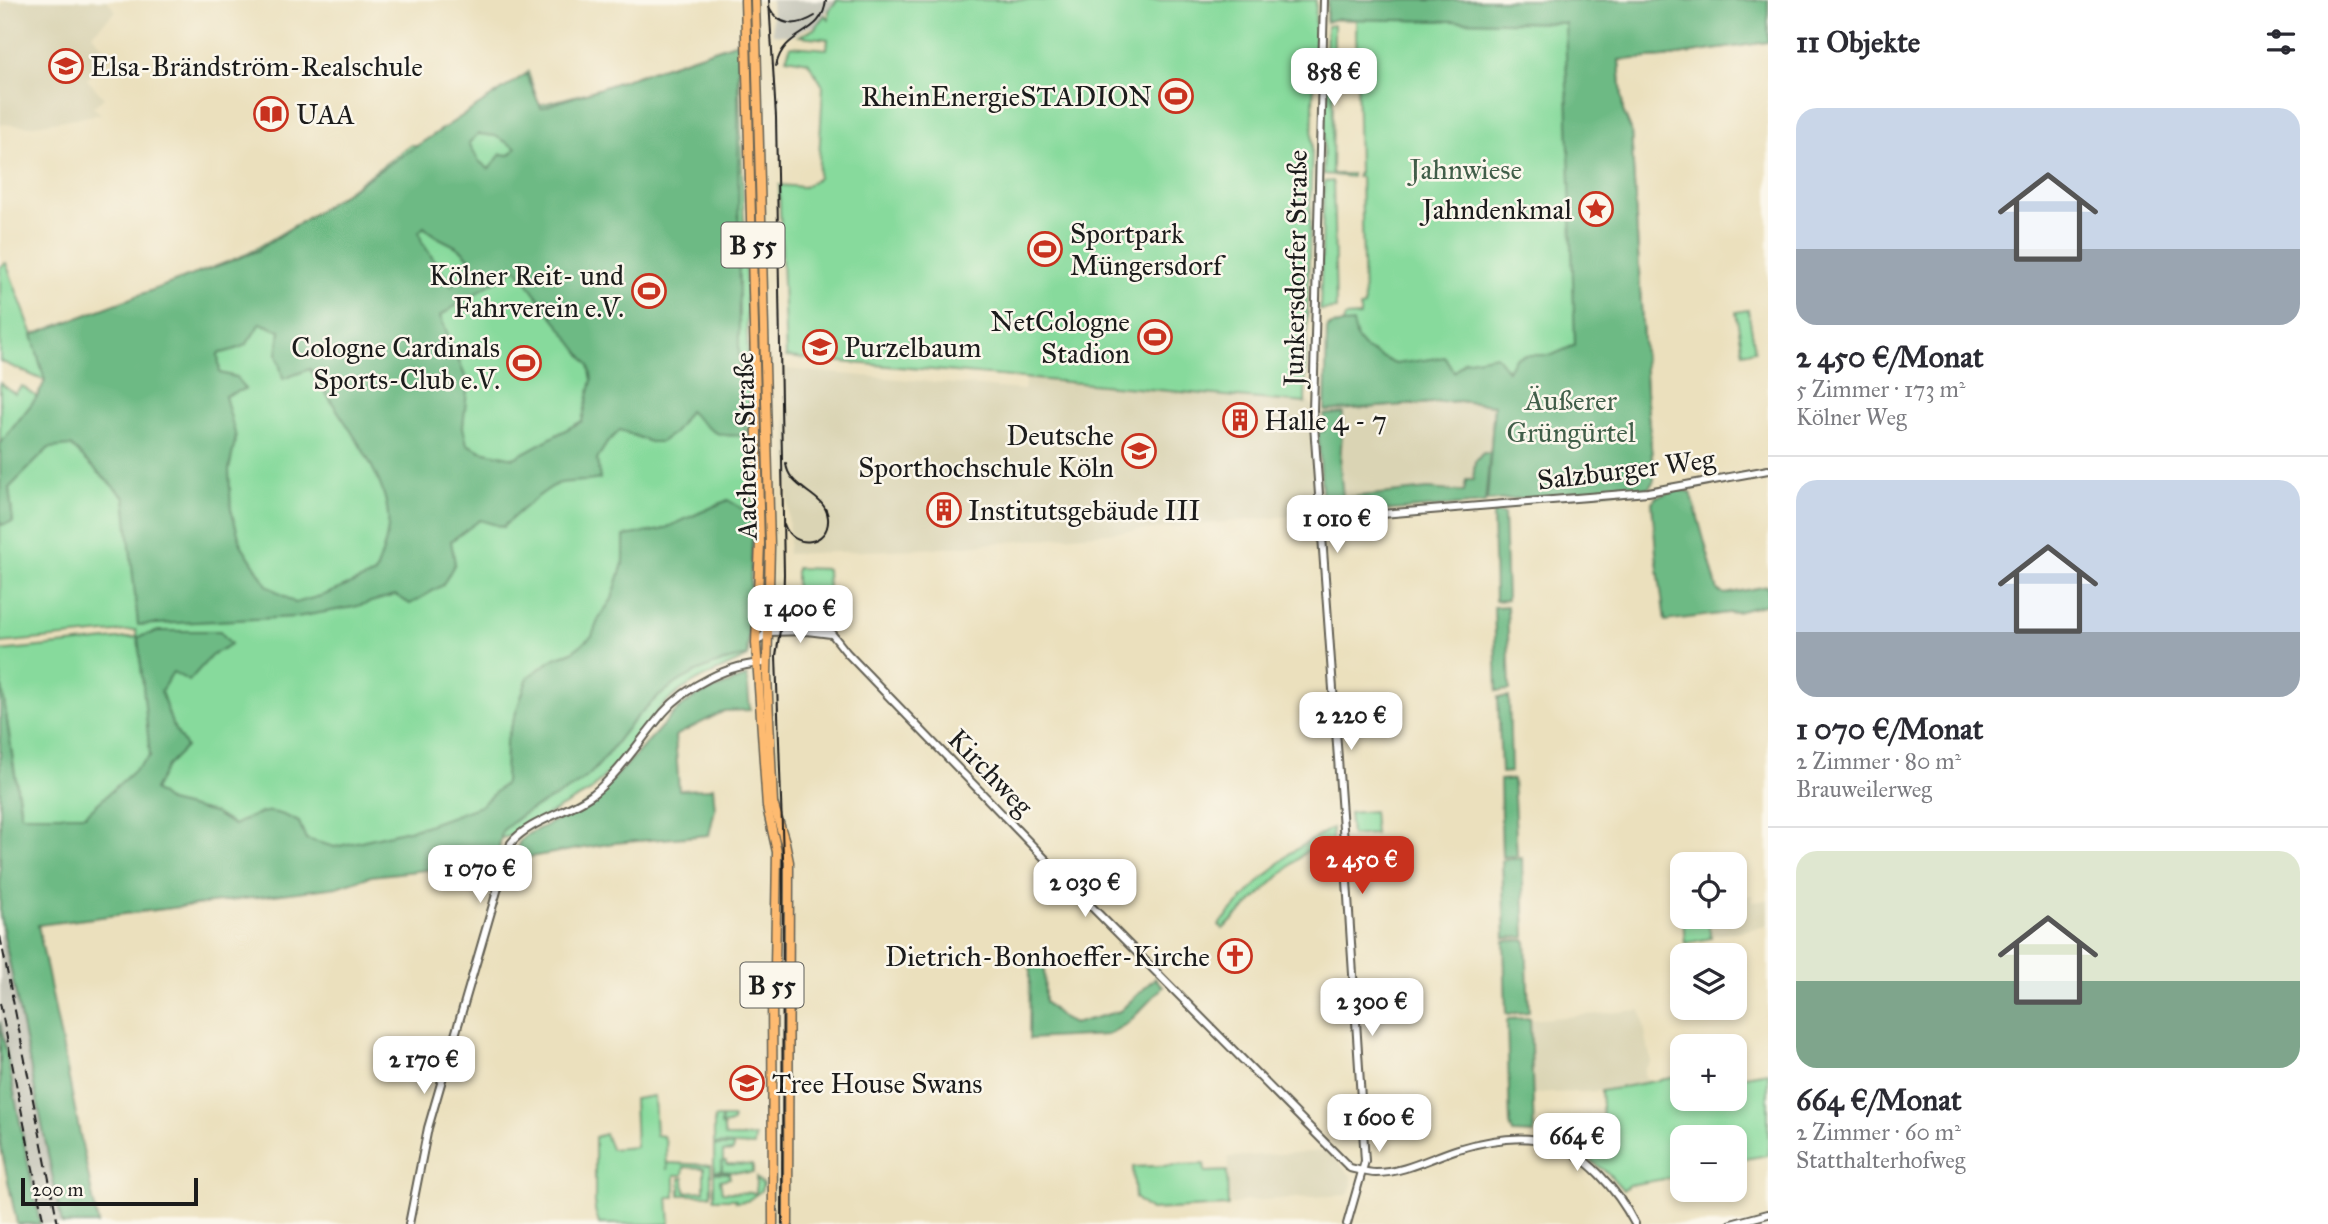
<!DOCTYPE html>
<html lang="de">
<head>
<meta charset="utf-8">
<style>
	body { margin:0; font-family:"IM FELL Great Primer",serif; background:#f7f7f7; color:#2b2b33; height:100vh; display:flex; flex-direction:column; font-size:26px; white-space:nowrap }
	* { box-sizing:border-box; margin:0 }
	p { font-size:23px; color:#7c7c81 }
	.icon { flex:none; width:38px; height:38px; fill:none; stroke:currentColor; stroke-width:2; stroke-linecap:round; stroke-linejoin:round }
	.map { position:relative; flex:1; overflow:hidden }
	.sheet { display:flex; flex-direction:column; background:#fff; width:560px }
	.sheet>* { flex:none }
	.fabs { position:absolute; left:1670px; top:852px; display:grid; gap:14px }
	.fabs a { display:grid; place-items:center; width:77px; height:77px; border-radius:14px; background:#fff; box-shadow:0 4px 10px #0003; font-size:35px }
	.scale { position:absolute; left:21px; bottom:18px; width:177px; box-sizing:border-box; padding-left:7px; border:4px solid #1c1c1c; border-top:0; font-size:19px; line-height:24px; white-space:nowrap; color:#1c1c1c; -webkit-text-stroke:5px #fbf7ec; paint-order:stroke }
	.price { position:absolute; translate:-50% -60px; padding:0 16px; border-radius:14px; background:#fff; color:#222; font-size:23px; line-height:46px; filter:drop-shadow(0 2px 4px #0008) }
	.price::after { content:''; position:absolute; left:50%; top:42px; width:21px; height:16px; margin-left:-10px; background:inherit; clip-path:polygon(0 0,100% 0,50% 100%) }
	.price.current { background:#c8321e; color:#fff }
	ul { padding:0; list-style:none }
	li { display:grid; align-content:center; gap:14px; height:371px; padding:0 28px }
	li+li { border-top:2px solid #e1e1e2 }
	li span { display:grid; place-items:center; height:217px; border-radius:21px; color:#555 }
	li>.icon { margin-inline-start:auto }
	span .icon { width:126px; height:126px; fill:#fffc; stroke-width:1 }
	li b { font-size:30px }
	h2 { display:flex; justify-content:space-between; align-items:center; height:84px; padding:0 28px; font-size:30px }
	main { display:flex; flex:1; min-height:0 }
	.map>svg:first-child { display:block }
	.built { fill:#dad4b4 }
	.industrial { fill:#c5c5b8 }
	.green { fill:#87da9c; stroke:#527b5c; stroke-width:2 }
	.forest { fill:#6dba84; stroke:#446b50; stroke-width:2; fill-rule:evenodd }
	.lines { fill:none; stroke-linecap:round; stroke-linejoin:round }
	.minor-casing { stroke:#646154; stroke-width:10 }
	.major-casing { stroke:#646154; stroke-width:11 }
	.minor { stroke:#fff; stroke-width:6 }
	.major { stroke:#febb71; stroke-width:8 }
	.tram { stroke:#1c1c1c; stroke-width:2 }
	.rail { stroke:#1c1c1c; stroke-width:2; stroke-dasharray:10 5; stroke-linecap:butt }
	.labels { text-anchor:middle; stroke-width:5; stroke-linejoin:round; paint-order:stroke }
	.shield { fill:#fbf7ec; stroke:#5f5e5a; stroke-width:2 }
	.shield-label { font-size:26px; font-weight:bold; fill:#1c1c1c }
	.poi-label { font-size:28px; fill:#1c1c1c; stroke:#fbf7ec; text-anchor:start }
	.park-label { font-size:28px; fill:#415e49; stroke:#fbf7ec }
	.street-label { font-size:28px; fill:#1c1c1c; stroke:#fbf7ec }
</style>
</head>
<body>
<main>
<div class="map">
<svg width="1768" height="1224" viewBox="0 0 1768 1224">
	<rect width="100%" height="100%" fill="#fbf7ec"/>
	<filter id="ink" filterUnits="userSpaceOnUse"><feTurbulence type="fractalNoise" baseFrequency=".0143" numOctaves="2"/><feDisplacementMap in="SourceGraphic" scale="14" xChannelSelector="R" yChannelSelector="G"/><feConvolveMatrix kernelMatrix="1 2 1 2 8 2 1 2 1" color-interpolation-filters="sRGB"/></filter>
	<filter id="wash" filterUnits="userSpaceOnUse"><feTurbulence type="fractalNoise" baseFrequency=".00686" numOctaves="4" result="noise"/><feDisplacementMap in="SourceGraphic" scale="28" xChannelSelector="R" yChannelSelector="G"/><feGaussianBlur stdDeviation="1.57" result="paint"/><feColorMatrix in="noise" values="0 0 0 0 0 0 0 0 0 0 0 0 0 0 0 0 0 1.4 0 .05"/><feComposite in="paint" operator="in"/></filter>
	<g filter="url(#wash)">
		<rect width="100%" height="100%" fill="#ebe0bd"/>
		<g class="built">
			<polygon points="7,0 107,0 116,11 92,34 111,57 87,79 104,98 93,107 101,114 29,126 0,124 0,6"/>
			<polygon points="1037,292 1252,306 1307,315 1306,399 1318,411 1458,401 1495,405 1487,501 1391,507 943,548 787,554 789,542 785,369 1024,390"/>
			<polygon points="1752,895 1753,902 1768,900 1768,926 1711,936 1707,917 1734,917 1734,898"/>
			<polygon points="1641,1010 1651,1062 1645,1069 1644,1074 1647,1079 1652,1082 1601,1091 1532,1094 1530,1020"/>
			<polygon points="1328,1151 1352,1177 1352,1185 1348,1195 1246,1201 1230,1205 1228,1157"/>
		</g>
		<g class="industrial">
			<polygon points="771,0 845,0 845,10 828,10 816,27 809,27 792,36 773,34"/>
			<polygon points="0,916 62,1224 40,1224 0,1020"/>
		</g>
		<g class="green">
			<polygon points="837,0 1316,0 1305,403 786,357 779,185 804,187 818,178 823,86 808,62 786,58 791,46 827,49 828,39 799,36 814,29 825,15 829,19 829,11"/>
			<polygon points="1328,0 1768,0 1768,42 1664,57 1619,60 1623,111 1631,130 1646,391 1654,480 1649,488 1487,501 1494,405 1458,401 1325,411 1328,326 1343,323 1345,317 1360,316 1360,308 1364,307 1361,177 1357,177 1357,174 1359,173 1356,20 1326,19"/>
			<polygon points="1334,25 1332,172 1334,174 1352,174 1352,177 1323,174 1327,26"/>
			<polygon points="738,42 753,515 748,657 698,680 680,691 662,706 619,760 591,791 507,837 379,856 38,925 0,674 0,651 137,637 136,630 0,643 0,525 13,522 9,488 49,447 70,445 48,422 45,381 0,361 0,267 6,263 33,335 147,295 247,254 302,221 304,223 411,145 414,145 420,150 518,83 528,72 539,105 598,90 694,60"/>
			<polygon points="1333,181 1336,309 1320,310 1324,182"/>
			<polygon points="1748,310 1755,350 1743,353 1736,312"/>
			<polygon points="0,383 15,394 22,386 37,397 0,444"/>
			<polygon points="796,568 827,569 829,617 788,619 796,602"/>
			<polygon points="1373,811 1375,834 1351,836 1349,813"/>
			<polygon points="1332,828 1332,844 1318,845 1304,853 1223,929 1219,925 1253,888 1290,853"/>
			<polygon points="1683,917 1707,917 1711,938 1685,943"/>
			<polygon points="1768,1072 1768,1155 1734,1161 1734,1138 1682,1138 1682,1176 1629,1185 1623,1190 1609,1174 1573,1147 1573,1123 1603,1121 1601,1091 1682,1076 1682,1099 1734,1099 1734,1078"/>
			<polygon points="654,1096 656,1135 663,1136 666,1142 667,1170 668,1163 711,1165 711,1195 680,1195 680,1178 684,1178 685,1192 704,1191 704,1168 684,1167 683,1175 675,1175 675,1197 668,1197 670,1224 599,1224 595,1210 595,1137 605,1134 611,1149 636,1147 634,1099"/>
			<polygon points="714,1118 721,1118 721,1127 722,1118 733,1118 733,1123 723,1125 725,1137 755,1137 754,1146 714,1144"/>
			<polygon points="714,1146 733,1146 733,1151 723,1152 723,1161 726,1161 726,1164 753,1165 753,1173 722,1171 722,1161 721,1171 714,1171"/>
			<polygon points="1204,1164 1205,1172 1227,1171 1228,1206 1150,1210 1135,1198 1133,1167"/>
			<polygon points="714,1173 729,1173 730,1178 720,1180 722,1192 756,1193 756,1178 763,1184 761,1191 747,1201 736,1202 735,1199 714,1199"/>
		</g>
		<g class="forest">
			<polygon points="1328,0 1768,0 1768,42 1664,57 1619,60 1623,111 1631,130 1646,391 1654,480 1649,488 1487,501 1494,405 1458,401 1325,411 1327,329 1332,325 1353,323 1357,339 1366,349 1395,364 1445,357 1454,372 1464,361 1496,355 1508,371 1515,358 1525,355 1552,355 1575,345 1565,23 1335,19 1326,22"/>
			<path d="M738,42l1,311 7,82c-31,3 -36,-4 -57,-24l-15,22 -13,9h-11l-30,-12 -13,13 -10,16 3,20c-13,3 -26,2 -39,4 -12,2 -48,34 -58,44l-23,-7 -29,21 4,22 -12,22 -33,19 -15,-9 -41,12 -57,10 -159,8 -13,-127 -54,-52 -22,2 -40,40 4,34 -13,3v-81l37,-47 8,-16 -13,-46 225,-84 269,-177 15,34zM478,134l17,2 21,12 -6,7 -9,-1 -12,15 -10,-8 -10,-18zM424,227c18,19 42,14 51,44l-24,15 -29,-44 -3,-10zM516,268l73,97 3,15 -10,41 -68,37 -33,-7 -14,-7 -4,-17 5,-44 -28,-67zM260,323l20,8 -3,23 6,25 27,-10c23,38 76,103 78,147 2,19 -7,40 -13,58l-51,21 -29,8 -28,-18 -26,-41 -10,-35 -2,-39 7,-33 -11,-41 20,-7 -9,-12 -16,-4 -2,-19c30,-8 27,-5 42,-31z"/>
			<polygon points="1343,413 1340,466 1343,498 1428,489 1464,492 1466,480 1473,480 1475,462 1483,453 1490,453 1485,503 1330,515 1330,506 1323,506 1318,432 1324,431 1324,415"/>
			<polygon points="1680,490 1691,492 1718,591 1725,594 1768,586 1768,604 1736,612 1665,621 1656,554 1652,502 1658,496"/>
			<path d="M728,500l25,15 -6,141c-49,9 -86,32 -118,70 -14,16 -24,35 -41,50 -17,15 -40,24 -60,35 -9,5 -17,13 -26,20l-5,31 -126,14 -34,11 -299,38 60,299h-36l-62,-308v-242l21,141h64l65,-59 -12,-119 21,-6h61l11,13 -20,12 -22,25 -16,-9 -12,19 11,33 14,23 -19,19 -13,24 15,12 45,11 20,12c30,-15 34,-19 65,-3l7,17 29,8 90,-21 55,-20 25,-23 1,-41 22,-65 27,-19 17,-6 20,-16 7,-18 13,-19 12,-39v-24l37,-6z"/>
			<polygon points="1493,512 1504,514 1507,600 1495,601"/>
			<polygon points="1507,606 1510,690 1497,691 1494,607"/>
			<polygon points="747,676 750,710 724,711 675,736 679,790 708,789 713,787 715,809 709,835 614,843 512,860 520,841 528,834 579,809 599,795 674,713 693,698"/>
			<polygon points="1498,697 1509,697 1511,772 1501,773"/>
			<polygon points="1513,779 1517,856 1502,857 1500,780"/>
			<polygon points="1522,858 1525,937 1505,938 1502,860"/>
			<polygon points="1526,940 1529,1012 1506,1014 1504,941"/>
			<polygon points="1044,964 1045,1002 1063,1019 1073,1024 1120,1011 1155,978 1163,987 1128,1023 1107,1035 1029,1039 1030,968"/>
			<polygon points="1530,1018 1534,1134 1513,1133 1510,1124 1507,1022 1508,1019"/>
			<polygon points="0,1021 40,1224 17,1224 0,1143"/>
		</g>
	</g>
	<g filter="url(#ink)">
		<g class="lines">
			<g class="minor-casing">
				<g id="minor">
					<polyline points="1324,0 1313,411 1344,842"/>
					<polyline points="1321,519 1648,492 1768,470"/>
					<polyline points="757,618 767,632 807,631 831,634"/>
					<path d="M756,643l11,-11 19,-7 32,-1 10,5 19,24 232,241 271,274c9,2 18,5 26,5 28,0 56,-16 82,-24 27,-8 63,-15 90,-7 38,10 70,49 87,82"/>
					<circle cx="1345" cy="846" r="4.5"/>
					<polyline points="1345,850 1365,1161 1347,1224"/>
					<path d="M409,1224l19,-96 83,-285c17,-22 59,-31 82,-49 28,-23 47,-54 70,-81 23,-27 68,-50 103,-50"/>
					<polyline points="1731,1224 1768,1214"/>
				</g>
			</g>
			<g class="major-casing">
				<g id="major">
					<polyline points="745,0 760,543 756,643 767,807 777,852 775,967 772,982 773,1224"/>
					<polyline points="755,0 770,546 767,676 773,803 785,842 789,862 788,1224"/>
				</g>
			</g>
			<use href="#minor" class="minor"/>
			<use href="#major" class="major"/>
			<g class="tram">
				<polyline points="769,0 776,117 784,574 783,611 776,656 783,856 782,1224"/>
				<path d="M769,7c10,20 28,20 46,9"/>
				<path d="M776,66c8,-38 47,-29 50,-66"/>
				<path d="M784,524c9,27 46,21 44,-6 -2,-25 -40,-28 -42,-55"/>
			</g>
			<g class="rail">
				<polyline points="0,936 58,1224"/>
				<polyline points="0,1003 44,1224"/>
			</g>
		</g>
	</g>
	<defs>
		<g id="school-ring" transform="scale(1.75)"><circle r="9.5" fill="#fbf7ec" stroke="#c8321e" stroke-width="1.5"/><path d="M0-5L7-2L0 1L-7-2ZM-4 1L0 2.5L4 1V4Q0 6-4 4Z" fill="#c8321e"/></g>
		<g id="stadium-ring" transform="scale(1.75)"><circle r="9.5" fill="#fbf7ec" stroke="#c8321e" stroke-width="1.5"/><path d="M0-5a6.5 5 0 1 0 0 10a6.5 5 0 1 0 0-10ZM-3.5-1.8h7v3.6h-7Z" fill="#c8321e"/></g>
		<g id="library-ring" transform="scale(1.75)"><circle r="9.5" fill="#fbf7ec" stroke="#c8321e" stroke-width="1.5"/><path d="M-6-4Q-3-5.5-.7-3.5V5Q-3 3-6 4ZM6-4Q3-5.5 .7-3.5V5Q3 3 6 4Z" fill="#c8321e"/></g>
		<g id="sight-ring" transform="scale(1.75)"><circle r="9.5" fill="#fbf7ec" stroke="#c8321e" stroke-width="1.5"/><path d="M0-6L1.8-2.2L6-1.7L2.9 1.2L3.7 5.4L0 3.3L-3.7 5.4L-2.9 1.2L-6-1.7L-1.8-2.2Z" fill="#c8321e"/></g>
		<g id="building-ring" transform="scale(1.75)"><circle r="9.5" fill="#fbf7ec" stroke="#c8321e" stroke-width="1.5"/><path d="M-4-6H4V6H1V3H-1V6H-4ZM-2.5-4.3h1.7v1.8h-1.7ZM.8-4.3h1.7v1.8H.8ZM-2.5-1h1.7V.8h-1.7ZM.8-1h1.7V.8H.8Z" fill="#c8321e"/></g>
		<g id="university-ring" transform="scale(1.75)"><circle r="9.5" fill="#fbf7ec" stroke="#c8321e" stroke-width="1.5"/><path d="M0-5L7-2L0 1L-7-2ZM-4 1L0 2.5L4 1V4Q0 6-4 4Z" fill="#c8321e"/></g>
		<g id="church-ring" transform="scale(1.75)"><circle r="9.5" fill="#fbf7ec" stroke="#c8321e" stroke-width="1.5"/><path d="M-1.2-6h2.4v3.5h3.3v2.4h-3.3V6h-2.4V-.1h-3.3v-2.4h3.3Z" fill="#c8321e"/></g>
	</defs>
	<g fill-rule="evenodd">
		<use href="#school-ring" x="66" y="66"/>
		<use href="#stadium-ring" x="1176" y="96"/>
		<use href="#library-ring" x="271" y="114"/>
		<use href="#sight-ring" x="1596" y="209"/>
		<use href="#stadium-ring" x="1045" y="249"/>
		<use href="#stadium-ring" x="649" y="291"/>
		<use href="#stadium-ring" x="1155" y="337"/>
		<use href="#school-ring" x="820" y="347"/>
		<use href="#stadium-ring" x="524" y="363"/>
		<use href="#building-ring" x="1240" y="420"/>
		<use href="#university-ring" x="1139" y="451"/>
		<use href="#building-ring" x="944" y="510"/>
		<use href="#church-ring" x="1235" y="956"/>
		<use href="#school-ring" x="747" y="1083"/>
	</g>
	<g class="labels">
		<g class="shield">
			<rect x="721.5" y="222.5" width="63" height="45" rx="5"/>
			<rect x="740.5" y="962.5" width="63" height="45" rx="5"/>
		</g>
		<g class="shield-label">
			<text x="753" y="254">B 55</text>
			<text x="772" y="994">B 55</text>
		</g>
		<g class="poi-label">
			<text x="90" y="76">Elsa-Brändström-Realschule</text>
			<text x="1152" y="106" text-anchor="end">RheinEnergieSTADION</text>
			<text x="296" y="124">UAA</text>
			<text x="1572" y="219" text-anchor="end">Jahndenkmal</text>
			<text x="1070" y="243">Sportpark<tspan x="1070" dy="32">Müngersdorf</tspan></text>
			<text x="624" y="285" text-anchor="end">Kölner Reit- und<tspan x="624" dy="32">Fahrverein e.V.</tspan></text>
			<text x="1130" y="331" text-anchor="end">NetCologne<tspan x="1130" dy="32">Stadion</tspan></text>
			<text x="500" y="357" text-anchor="end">Cologne Cardinals<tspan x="500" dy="32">Sports-Club e.V.</tspan></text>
			<text x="844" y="357">Purzelbaum</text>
			<text x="1264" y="430">Halle 4 - 7</text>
			<text x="1114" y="445" text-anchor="end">Deutsche<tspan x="1114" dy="32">Sporthochschule Köln</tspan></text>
			<text x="968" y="520">Institutsgebäude III</text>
			<text x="1210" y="966" text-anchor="end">Dietrich-Bonhoeffer-Kirche</text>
			<text x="772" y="1093">Tree House Swans</text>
		</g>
		<g class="park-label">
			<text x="1466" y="179">Jahnwiese</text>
			<text x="1571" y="410">Äußerer<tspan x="1571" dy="32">Grüngürtel</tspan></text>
		</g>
		<g class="street-label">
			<text transform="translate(1295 268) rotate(-89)" y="10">Junkersdorfer Straße</text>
			<text transform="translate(745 446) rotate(-91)" y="10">Aachener Straße</text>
			<text transform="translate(1626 469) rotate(-7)" y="10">Salzburger Weg</text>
			<text transform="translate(991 772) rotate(46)" y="10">Kirchweg</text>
		</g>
	</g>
</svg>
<div class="fabs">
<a><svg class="icon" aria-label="locate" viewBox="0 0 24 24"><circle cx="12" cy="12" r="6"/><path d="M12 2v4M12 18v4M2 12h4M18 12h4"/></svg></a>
<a><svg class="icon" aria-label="layers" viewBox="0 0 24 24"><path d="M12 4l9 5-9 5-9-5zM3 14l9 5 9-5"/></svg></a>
<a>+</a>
<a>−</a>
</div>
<div class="scale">200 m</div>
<b class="price" style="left:1334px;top:108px">858 €</b>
<b class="price" style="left:1337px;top:555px">1 010 €</b>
<b class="price" style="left:800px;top:645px">1 400 €</b>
<b class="price" style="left:1351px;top:752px">2 220 €</b>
<b class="price current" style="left:1362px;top:896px">2 450 €</b>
<b class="price" style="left:480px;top:905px">1 070 €</b>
<b class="price" style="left:1085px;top:919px">2 030 €</b>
<b class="price" style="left:1372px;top:1038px">2 300 €</b>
<b class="price" style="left:424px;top:1096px">2 170 €</b>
<b class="price" style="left:1379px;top:1154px">1 600 €</b>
<b class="price" style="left:1577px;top:1173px">664 €</b>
</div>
<section class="sheet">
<h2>11 Objekte<svg class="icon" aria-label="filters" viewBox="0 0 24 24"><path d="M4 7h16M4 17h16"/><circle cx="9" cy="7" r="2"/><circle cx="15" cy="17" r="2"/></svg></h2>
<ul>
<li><span style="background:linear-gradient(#c9d6e8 65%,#9aa5b1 0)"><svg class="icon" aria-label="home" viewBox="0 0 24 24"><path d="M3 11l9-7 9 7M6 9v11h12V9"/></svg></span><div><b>2 450 €/Monat</b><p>5 Zimmer · 173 m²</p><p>Kölner Weg</p></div></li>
<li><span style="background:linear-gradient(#c9d6e8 70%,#9aa5b1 0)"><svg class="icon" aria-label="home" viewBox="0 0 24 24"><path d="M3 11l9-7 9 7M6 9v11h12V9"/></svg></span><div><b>1 070 €/Monat</b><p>2 Zimmer · 80 m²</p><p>Brauweilerweg</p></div></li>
<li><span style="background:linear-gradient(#dfe7d0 60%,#7fa58c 0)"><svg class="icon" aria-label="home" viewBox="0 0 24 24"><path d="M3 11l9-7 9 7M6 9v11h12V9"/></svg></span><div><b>664 €/Monat</b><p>2 Zimmer · 60 m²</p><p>Statthalterhofweg</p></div></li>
</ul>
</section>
</main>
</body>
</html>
